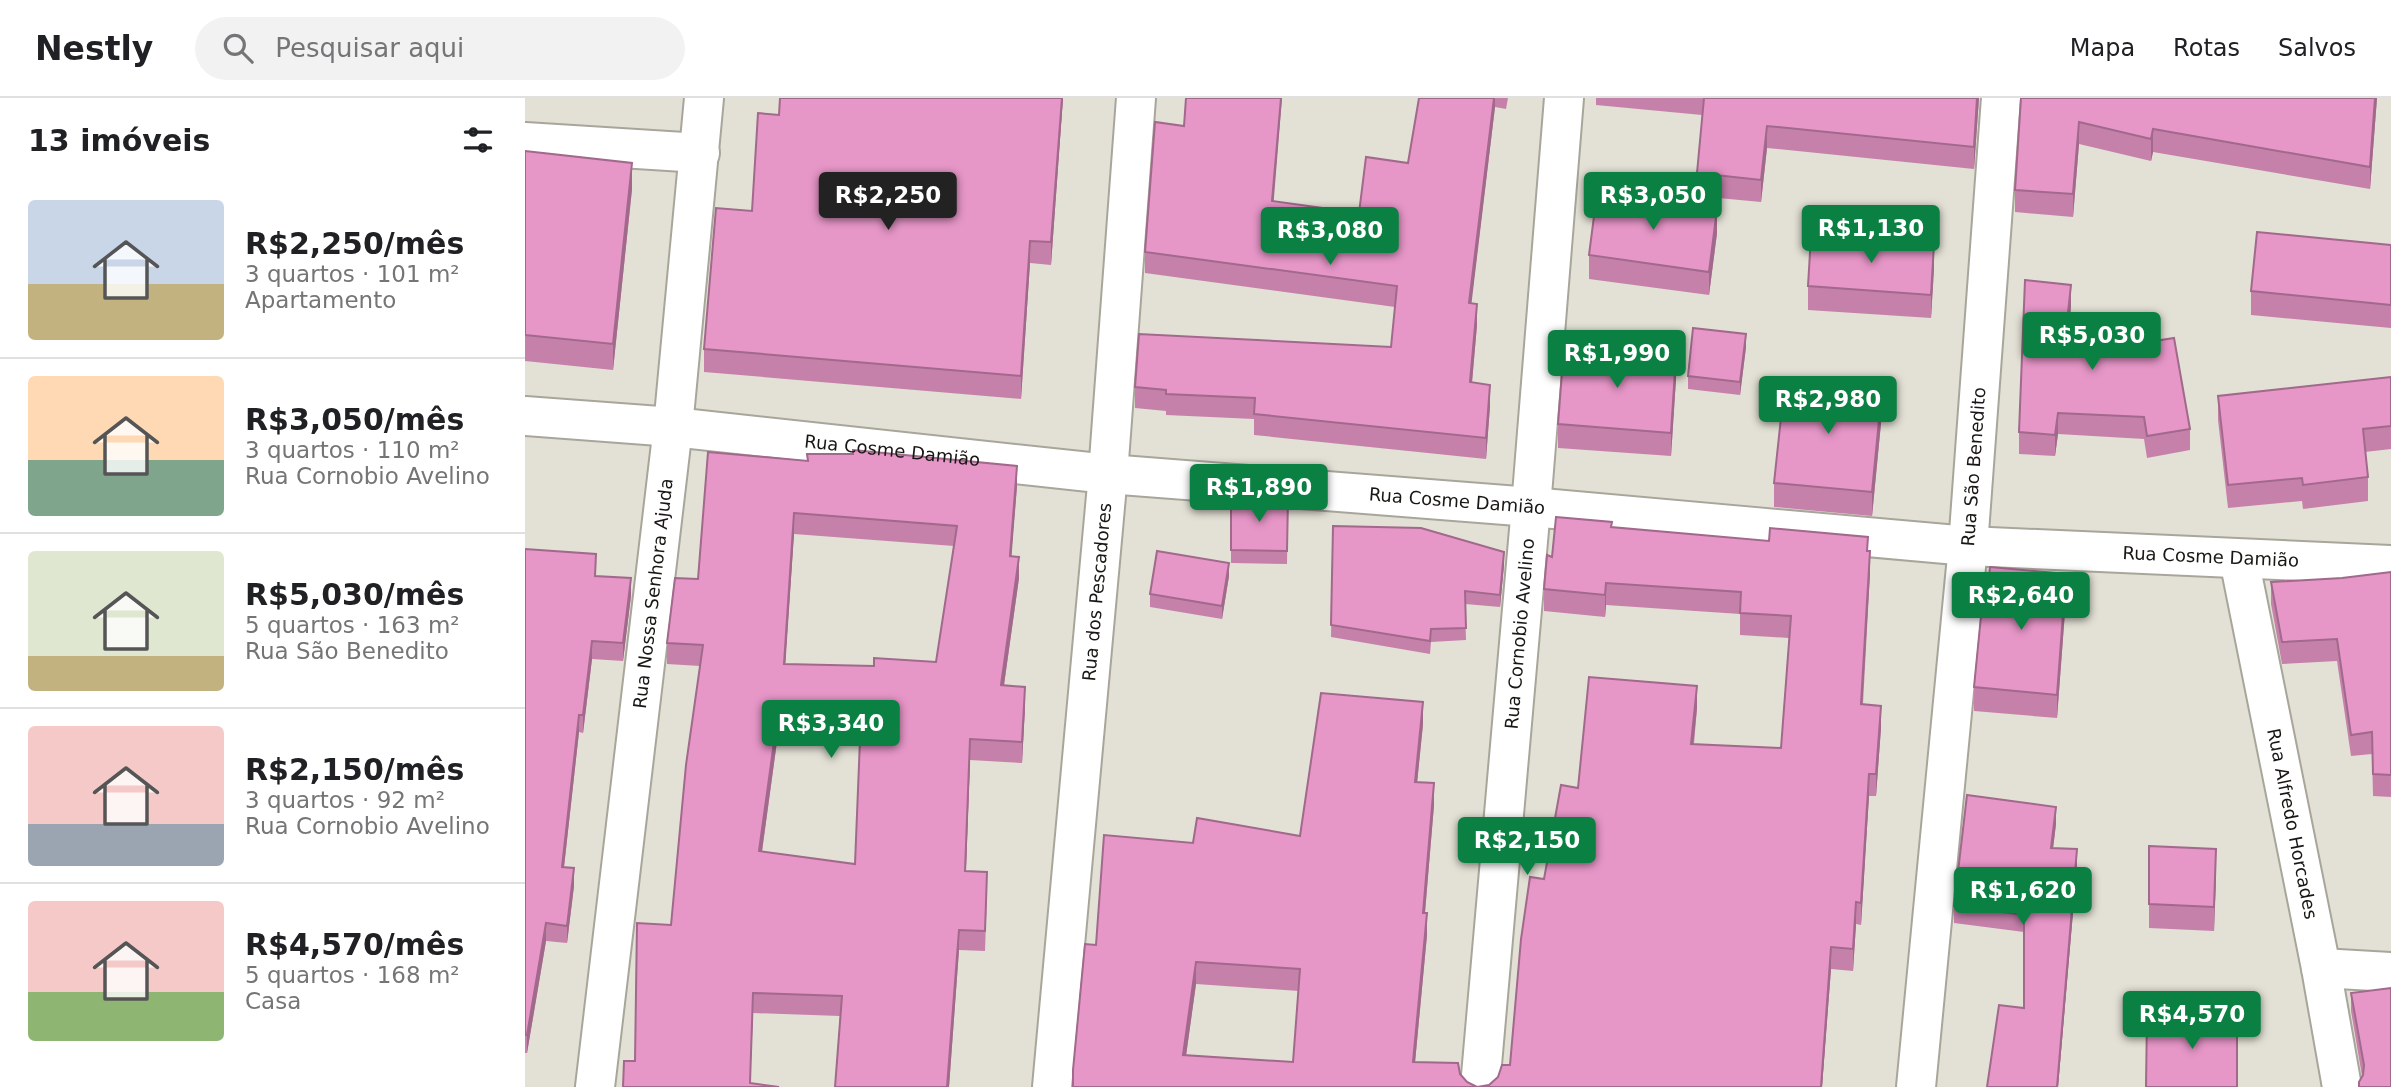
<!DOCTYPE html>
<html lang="pt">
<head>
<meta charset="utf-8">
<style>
	body { margin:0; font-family:"DejaVu Sans",sans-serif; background:#f2f2f2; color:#202124; height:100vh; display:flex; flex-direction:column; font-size:26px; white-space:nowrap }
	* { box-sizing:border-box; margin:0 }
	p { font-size:23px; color:#757577 }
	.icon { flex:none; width:38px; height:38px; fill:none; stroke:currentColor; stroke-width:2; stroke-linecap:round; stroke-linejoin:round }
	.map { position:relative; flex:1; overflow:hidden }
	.side { display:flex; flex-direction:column; background:#fff; width:525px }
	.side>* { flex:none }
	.price { position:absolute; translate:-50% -60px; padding:0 16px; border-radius:7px; background:#0b8043; color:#fff; font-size:23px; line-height:46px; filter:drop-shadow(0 2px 4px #0008) }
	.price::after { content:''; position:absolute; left:50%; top:42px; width:21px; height:16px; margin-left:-10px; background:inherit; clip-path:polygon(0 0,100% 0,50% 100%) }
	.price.selected { background:#222; color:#fff }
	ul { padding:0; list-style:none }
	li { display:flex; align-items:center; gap:21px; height:175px; padding:0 28px }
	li+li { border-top:2px solid #e0e0e0 }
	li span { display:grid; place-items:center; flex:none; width:196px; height:140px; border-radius:7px; color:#555 }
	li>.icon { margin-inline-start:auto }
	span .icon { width:84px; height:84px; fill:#fffc; stroke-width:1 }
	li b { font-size:30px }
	h2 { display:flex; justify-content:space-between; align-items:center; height:84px; padding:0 28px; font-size:30px }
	header { display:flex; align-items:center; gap:42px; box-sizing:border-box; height:98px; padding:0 35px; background:#fff; border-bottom:2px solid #e0e0e0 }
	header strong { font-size:33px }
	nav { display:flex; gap:38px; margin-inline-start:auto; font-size:24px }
	.search { width:490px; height:63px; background:#f2f2f2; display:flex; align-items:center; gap:18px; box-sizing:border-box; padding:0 24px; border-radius:38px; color:#757577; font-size:26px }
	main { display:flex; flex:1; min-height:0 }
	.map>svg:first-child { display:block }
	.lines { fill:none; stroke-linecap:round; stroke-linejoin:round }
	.minor-casing { stroke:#a8a69b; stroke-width:42 }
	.minor { stroke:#fff; stroke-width:38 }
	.wall { fill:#c681ab; fill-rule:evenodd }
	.shaded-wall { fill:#a1698b }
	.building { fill:#e696c7; stroke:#a1698b; stroke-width:2; fill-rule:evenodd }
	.labels { text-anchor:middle; stroke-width:7; stroke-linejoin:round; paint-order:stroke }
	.street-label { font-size:18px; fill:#181713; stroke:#e3e1d5 }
</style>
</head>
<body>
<header>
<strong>Nestly</strong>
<div class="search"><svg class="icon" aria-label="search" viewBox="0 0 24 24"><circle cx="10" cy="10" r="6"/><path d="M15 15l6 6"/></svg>Pesquisar aqui</div>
<nav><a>Mapa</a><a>Rotas</a><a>Salvos</a></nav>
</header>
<main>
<section class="side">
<h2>13 imóveis<svg class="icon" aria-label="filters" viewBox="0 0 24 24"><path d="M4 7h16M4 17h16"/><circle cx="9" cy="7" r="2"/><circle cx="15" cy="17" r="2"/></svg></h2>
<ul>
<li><span style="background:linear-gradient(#c9d6e8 60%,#c2b280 0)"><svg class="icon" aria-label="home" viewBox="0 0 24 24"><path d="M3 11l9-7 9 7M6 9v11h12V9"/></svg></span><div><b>R$2,250/mês</b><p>3 quartos · 101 m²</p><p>Apartamento</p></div></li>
<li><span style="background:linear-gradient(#ffd9b3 60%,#7fa58c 0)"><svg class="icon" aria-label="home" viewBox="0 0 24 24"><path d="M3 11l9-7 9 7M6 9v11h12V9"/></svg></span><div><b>R$3,050/mês</b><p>3 quartos · 110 m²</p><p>Rua Cornobio Avelino</p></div></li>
<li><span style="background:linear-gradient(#dfe7d0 75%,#c2b280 0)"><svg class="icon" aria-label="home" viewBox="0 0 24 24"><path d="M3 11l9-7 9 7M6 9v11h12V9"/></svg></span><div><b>R$5,030/mês</b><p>5 quartos · 163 m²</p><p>Rua São Benedito</p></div></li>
<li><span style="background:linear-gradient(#f6c9c9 70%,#9aa5b1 0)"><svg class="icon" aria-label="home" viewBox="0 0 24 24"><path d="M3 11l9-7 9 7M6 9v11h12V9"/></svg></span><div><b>R$2,150/mês</b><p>3 quartos · 92 m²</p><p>Rua Cornobio Avelino</p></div></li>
<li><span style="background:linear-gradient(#f6c9c9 65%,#8fb573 0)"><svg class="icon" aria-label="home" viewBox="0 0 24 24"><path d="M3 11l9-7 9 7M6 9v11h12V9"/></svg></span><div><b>R$4,570/mês</b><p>5 quartos · 168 m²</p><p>Casa</p></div></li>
</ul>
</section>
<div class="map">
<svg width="1866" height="989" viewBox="0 0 1866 989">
	<rect width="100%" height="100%" fill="#e3e1d5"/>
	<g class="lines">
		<g class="minor-casing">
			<g id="minor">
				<polyline points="0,44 175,55"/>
				<path id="s1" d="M0,318l148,11 435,47 423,33 437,39 423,19"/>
				<path id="s2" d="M1714,461l82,409 21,119"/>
				<polyline points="1796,870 1866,874"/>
				<path id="s3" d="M70,989l78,-660 31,-329"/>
				<path id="s4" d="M527,989l56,-613 28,-376"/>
				<path id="s5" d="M955,989l51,-580 33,-409"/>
				<path id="s6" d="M1391,989l52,-541 33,-448"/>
			</g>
		</g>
		<use href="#minor" class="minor"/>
	</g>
	<g class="wall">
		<polygon points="538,0 526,167 505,165 496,301 179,274 179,251 227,113 254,17"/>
		<polygon points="894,0 983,0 981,11 970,9 946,205 952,227 947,285 965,308 961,361 729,337 729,321 641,317 641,313 610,310 610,289 866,249 870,209 620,175 620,154 659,28 749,103 834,115 883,65"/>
		<polygon points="1071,0 1454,0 1449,71 1242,50 1236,104 1172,98 1172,75 1177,17 1071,7"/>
		<polygon points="1496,0 1852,0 1845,91 1628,54 1626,63 1554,46 1548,119 1490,114 1490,92"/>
		<polygon points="0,53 107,91 88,272 0,263"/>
		<polygon points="1192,135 1184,197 1064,181 1064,157"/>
		<polygon points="1866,147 1866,230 1726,217 1726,193"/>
		<polygon points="1409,170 1406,220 1283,212 1283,188"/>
		<polygon points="1546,209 1542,243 1555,255 1665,331 1665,352 1622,360 1619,341 1533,336 1530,358 1494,356 1494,334"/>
		<polygon points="1221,249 1215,297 1163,291 1163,278"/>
		<polygon points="1866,279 1866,351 1840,354 1843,379 1843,403 1778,411 1777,403 1703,410 1693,322 1693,298"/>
		<polygon points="1151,281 1146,358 1033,350 1033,326"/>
		<polygon points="1357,315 1347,418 1249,409 1249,385"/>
		<path d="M183,354l309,34 -6,70 8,22 -15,107 21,22 -3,56 -52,-3 -4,111 21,21 -2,59 -26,-1 -10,137h-114l5,-71 -87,-3 -130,74 12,-26 36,-136 29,-259 -33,-2v-21l31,-64zM269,436l160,12 -18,116 -62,4 -89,-2zM253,636l82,2 -5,128 -93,-12z"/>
		<polygon points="706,399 763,400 762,466 706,465"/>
		<polygon points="808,428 979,467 975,509 940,506 941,542 906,544 905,556 806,539"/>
		<path d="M1087,429l256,24 2,22 -7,131 18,24 -5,68h-7l-8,129 -5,-1 -3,47 -22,-2 -9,118h-749l23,-142 97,-102 107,-7 123,-112 -6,58 17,23 -9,108 2,22 -12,127 45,12 7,8 10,5 12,-2 21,-20 34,-186 34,-91 119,-80 -3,36 87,4 8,-110 -49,-3v-21l-134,-9 -1,12 -61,-6v-22l8,-32zM671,886l103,7 -6,71 -107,-6z"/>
		<polygon points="0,451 71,478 106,498 98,563 67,561 58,635 54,634 39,769 49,788 42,845 21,843 2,955 0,955"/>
		<polygon points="1866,474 1866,699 1848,698 1847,656 1826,658 1812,563 1757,566 1746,506 1746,484 1817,480"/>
		<polygon points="704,478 697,521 625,509 625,496"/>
		<polygon points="1541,500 1532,620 1449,613 1449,589 1461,508"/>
		<polygon points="1531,726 1528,750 1552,768 1533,989 1462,989 1499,910 1499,834 1429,825 1429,808"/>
		<polygon points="1624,748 1691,775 1689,833 1624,830"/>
		<polygon points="1826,895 1866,989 1834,989 1834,984 1837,978 1826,913"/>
	</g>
	<g class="shaded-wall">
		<polygon points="537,0 538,0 526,167 526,144"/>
		<polygon points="756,0 757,0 747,124 747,103"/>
		<polygon points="969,0 970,0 970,9 944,226 944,205"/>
		<polygon points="1452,0 1454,0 1449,71 1449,49"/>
		<polygon points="1850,0 1852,0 1845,91 1845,69"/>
		<polygon points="1554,24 1554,46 1548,119 1548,96"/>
		<polygon points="1242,28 1242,50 1236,104 1236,82"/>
		<polygon points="1628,31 1628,54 1626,63 1626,41"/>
		<polygon points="107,65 107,91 88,272 88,246"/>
		<polygon points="1192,111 1192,135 1184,197 1184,174"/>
		<polygon points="505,143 505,165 496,301 496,278"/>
		<polygon points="1409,146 1409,170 1406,220 1406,197"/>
		<polygon points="1546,187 1546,209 1540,264 1540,242"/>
		<polygon points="952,206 952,227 945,306 945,284"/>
		<polygon points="1221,236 1221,249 1215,297 1215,284"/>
		<polygon points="1151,257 1151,281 1146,358 1146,335"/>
		<polygon points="965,287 965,308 961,361 961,340"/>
		<polygon points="1357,291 1357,315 1347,418 1347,394"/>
		<polygon points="1533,315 1533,336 1530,358 1530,337"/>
		<polygon points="492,368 492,388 485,478 485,458"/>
		<polygon points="269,415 269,436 259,587 259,566"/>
		<polygon points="1345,453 1345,475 1336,628 1336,606"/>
		<polygon points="979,454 979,467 975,509 975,497"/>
		<polygon points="494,459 494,480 476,608 476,587"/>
		<polygon points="704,465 704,478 697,521 697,508"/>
		<polygon points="1541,476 1541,500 1532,620 1532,597"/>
		<polygon points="106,480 106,498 98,563 98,545"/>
		<polygon points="1081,485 1081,507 1080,519 1080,497"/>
		<polygon points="67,543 67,561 58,635 58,617"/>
		<polygon points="1172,588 1172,610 1166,668 1166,646"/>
		<polygon points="500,589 500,609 497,665 497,644"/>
		<polygon points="898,604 898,626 890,706 890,684"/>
		<polygon points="1356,608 1356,630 1351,698 1351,676"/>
		<polygon points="253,615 253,636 234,774 234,753"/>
		<polygon points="54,617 54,634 37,787 37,769"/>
		<polygon points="445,641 445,662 440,794 440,773"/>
		<polygon points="1344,676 1344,698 1336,827 1336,805"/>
		<polygon points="909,685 909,707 898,837 898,815"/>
		<polygon points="1531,709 1531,726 1526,767 1526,750"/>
		<polygon points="1552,751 1552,768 1533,989 1532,989"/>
		<polygon points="1691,751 1691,775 1689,833 1689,809"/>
		<polygon points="49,770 49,788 42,845 42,828"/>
		<polygon points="1331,804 1331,826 1328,873 1328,851"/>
		<polygon points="902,815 902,837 888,986 888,964"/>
		<polygon points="21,825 21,843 2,955 2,937"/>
		<polygon points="434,832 434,852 424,989 422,989"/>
		<polygon points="1306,849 1306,871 1297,989 1296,989"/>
		<polygon points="671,864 671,886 658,979 658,957"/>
		<polygon points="228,895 228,915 225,989"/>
	</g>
	<g class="building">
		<polygon points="255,0 537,0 526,144 505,143 496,278 179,251 191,110 227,113 233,15 254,17"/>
		<polygon points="661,0 756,0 747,103 834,115 841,59 883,65 894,0 969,0 944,205 952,206 945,284 965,287 961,340 729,316 730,300 641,296 641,292 610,289 614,236 866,249 872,188 620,154 630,24 659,28"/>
		<polygon points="1179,0 1452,0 1449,49 1242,28 1236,82 1172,75"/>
		<polygon points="1496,0 1850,0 1845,69 1628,31 1626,41 1554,24 1548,96 1490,92"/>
		<polygon points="0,53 107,65 88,246 0,237"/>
		<polygon points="1072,95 1192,111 1184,174 1064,157"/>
		<polygon points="1732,134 1866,147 1866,207 1726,193"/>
		<polygon points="1286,138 1409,146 1406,197 1283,188"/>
		<polygon points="1500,182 1546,187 1540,242 1555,243 1555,255 1649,240 1665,331 1622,338 1619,319 1533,315 1530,337 1494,334"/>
		<polygon points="1168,230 1221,236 1215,284 1163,278"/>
		<polygon points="1039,249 1151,257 1146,335 1033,326"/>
		<polygon points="1866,279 1866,328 1838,331 1843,379 1778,387 1777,380 1703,387 1693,298"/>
		<polygon points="1260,282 1357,291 1347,394 1249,385"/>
		<path d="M328,352l164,16 -7,90 9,1 -18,128 24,2 -3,55 -52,-3 -5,132 22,1 -2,59 -26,-1 -12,157h-112l7,-91 -89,-3 -3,90 29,4h-156l1,-26h11l2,-138 34,2 15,-160 17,-120 -36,-2 8,-65 23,1 10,-127 100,9 -1,-7h46zM269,415l163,13 -21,136 -62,-4v8l-90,-2zM253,615l83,2 -6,149 -96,-13z"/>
		<polygon points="706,399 763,400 762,453 706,452"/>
		<path d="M1031,419l56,5 -1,5 158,14 1,-13 98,9 -1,14h3l-9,153 20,2 -5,68h-7l-8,129 -5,-1 -3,47 -22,-2 -10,140h-748v-17l12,-126 11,1 8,-110 89,8 4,-25 103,18 21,-143 102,9 -8,80 19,1 -11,130h4l-14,149 45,1 2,11 7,8 10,5 12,-2 9,-8 4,-12h8l11,-126 9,-62 14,2 17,-94 17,3 11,-111 108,9 -6,58 90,4 10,-132 -51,-3 1,-21 -135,-9 -1,12 -61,-6 3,-34 5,2zM671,864l104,7 -7,93 -110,-7z"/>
		<polygon points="808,428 896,430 979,454 975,497 940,493 941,530 906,531 905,543 806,527"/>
		<polygon points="0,451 71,456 70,478 106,480 98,545 67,543 58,617 54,617 37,769 49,770 42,828 21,825 2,937 0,937"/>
		<polygon points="632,453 704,465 697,508 625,496"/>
		<polygon points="1465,469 1541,476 1532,597 1449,589 1457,508 1461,508"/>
		<polygon points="1866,474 1866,677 1848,676 1847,634 1826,637 1812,541 1757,544 1746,484 1817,480"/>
		<polygon points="1442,697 1531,709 1526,750 1552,751 1532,989 1462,989 1474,907 1499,910 1499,817 1429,808"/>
		<polygon points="1624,748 1691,751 1689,809 1624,806"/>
		<polygon points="1866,890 1866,989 1834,989 1834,984 1838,977 1839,967 1826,895"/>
		<polygon points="1622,917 1712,917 1712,989 1621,989"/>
	</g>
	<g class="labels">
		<g class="street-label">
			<text dy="6" stroke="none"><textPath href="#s1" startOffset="369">Rua Cosme Damião</textPath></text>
			<text dy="6" stroke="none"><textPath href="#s6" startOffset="623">Rua São Benedito</textPath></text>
			<text dy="6" stroke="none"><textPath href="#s1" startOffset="936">Rua Cosme Damião</textPath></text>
			<text dy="6" stroke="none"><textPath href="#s1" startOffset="1692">Rua Cosme Damião</textPath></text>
			<text dy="6" stroke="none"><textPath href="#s3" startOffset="497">Rua Nossa Senhora Ajuda</textPath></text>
			<text dy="6" stroke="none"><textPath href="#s4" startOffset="497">Rua dos Pescadores</textPath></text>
			<text dy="6" stroke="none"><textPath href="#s5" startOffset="455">Rua Cornobio Avelino</textPath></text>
			<text dy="6" stroke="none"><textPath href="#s2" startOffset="270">Rua Alfredo Horcades</textPath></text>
		</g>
	</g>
</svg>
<b class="price selected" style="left:363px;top:134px">R$2,250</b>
<b class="price" style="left:1128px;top:134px">R$3,050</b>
<b class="price" style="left:1346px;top:167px">R$1,130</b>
<b class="price" style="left:805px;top:169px">R$3,080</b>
<b class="price" style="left:1567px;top:274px">R$5,030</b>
<b class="price" style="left:1092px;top:292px">R$1,990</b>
<b class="price" style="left:1303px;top:338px">R$2,980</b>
<b class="price" style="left:734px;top:426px">R$1,890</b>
<b class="price" style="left:1496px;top:534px">R$2,640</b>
<b class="price" style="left:306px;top:662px">R$3,340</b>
<b class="price" style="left:1002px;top:779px">R$2,150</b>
<b class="price" style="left:1498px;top:829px">R$1,620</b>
<b class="price" style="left:1667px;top:953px">R$4,570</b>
</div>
</main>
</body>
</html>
